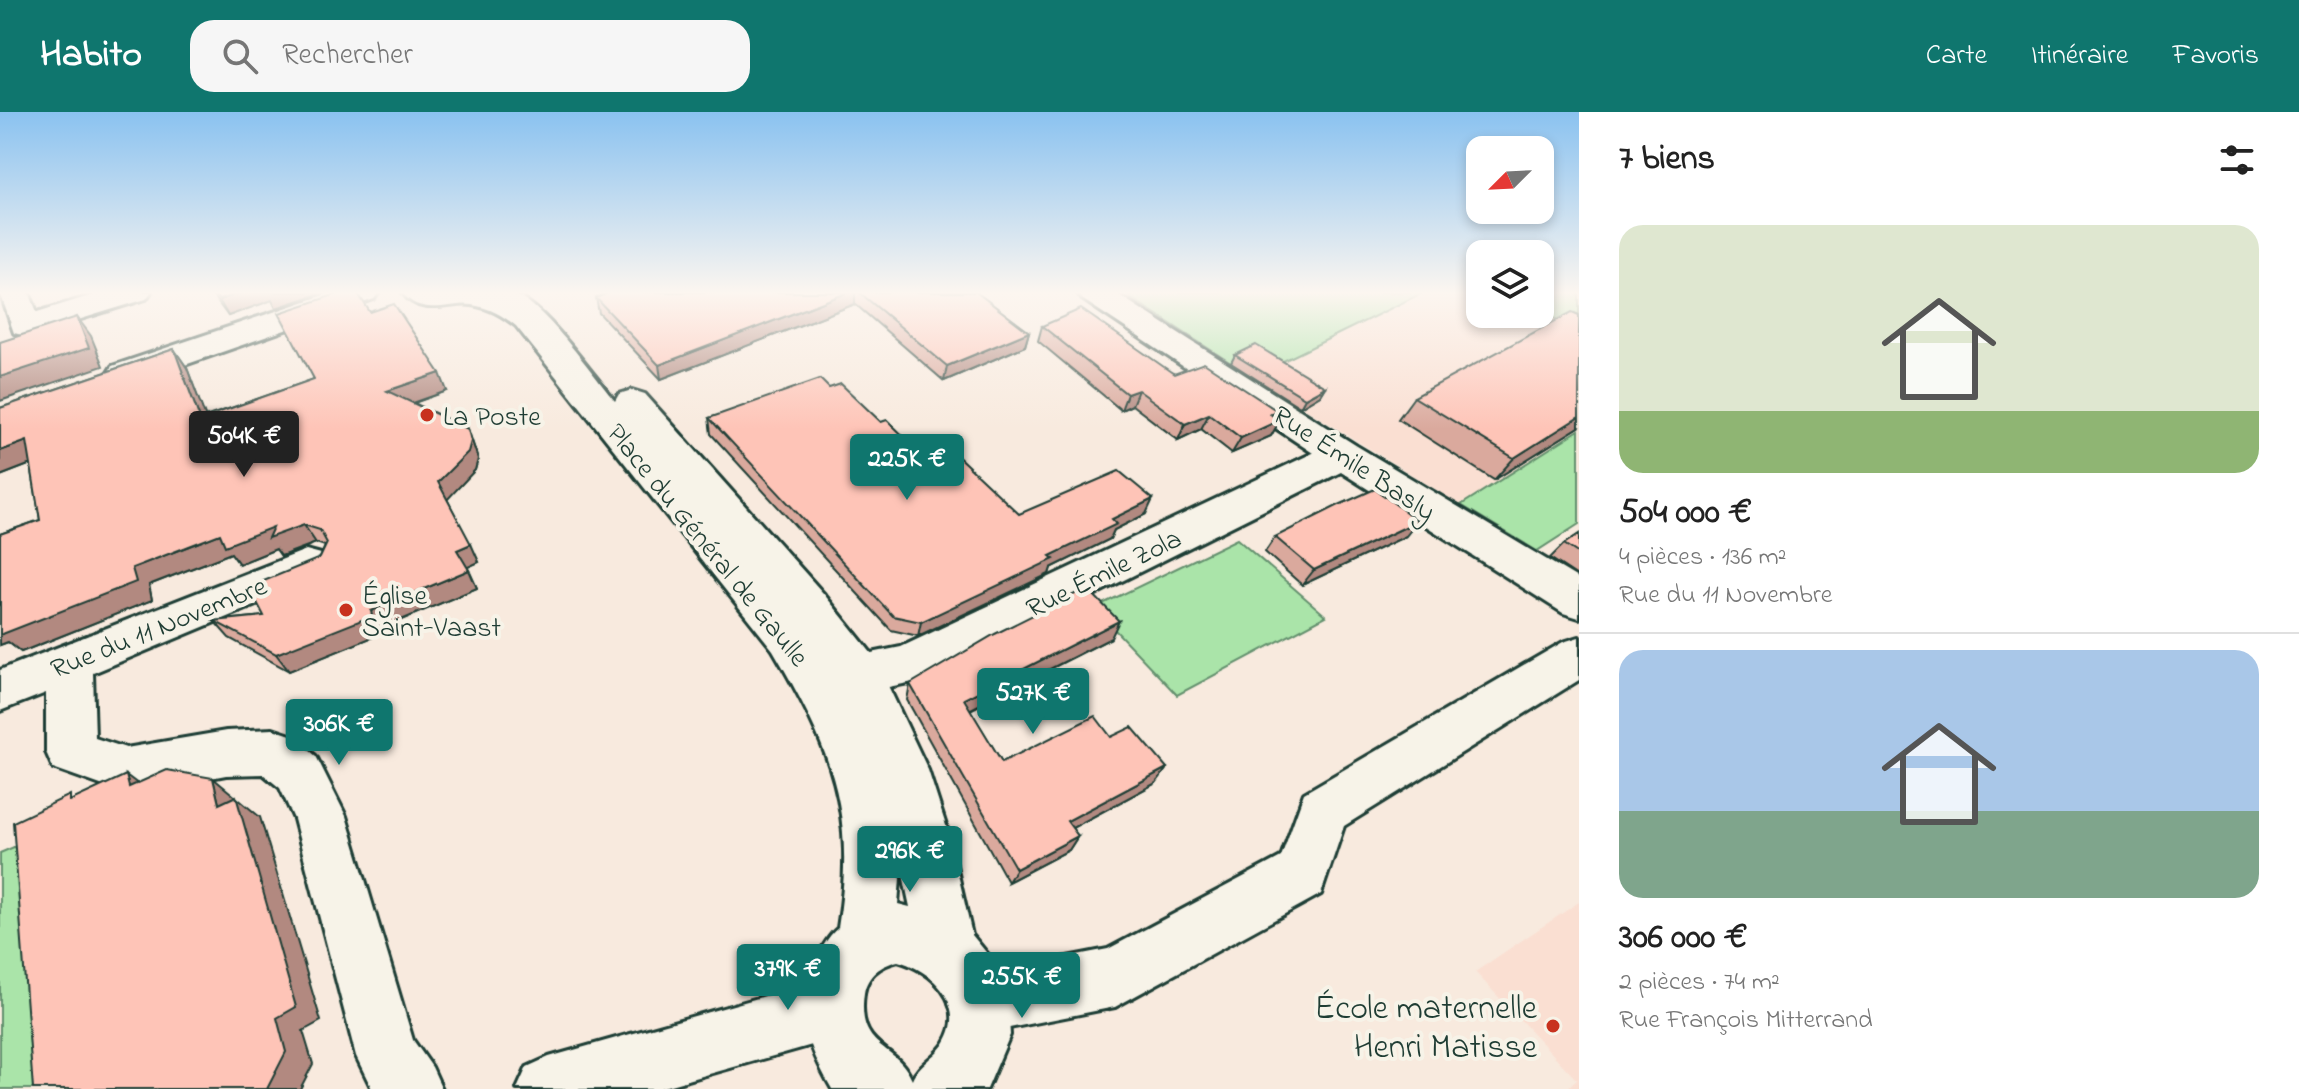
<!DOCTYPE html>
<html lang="fr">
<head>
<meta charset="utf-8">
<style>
	body { margin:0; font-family:"Indie Flower",sans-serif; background:#f6f6f6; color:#222; height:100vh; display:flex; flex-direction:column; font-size:30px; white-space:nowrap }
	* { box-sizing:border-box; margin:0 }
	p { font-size:26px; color:#767676 }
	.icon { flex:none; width:44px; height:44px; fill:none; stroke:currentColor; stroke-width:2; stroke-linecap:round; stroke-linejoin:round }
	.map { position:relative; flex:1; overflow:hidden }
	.side { display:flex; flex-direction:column; background:#fff; width:720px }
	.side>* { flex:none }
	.needle { width:52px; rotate:246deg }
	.tools { position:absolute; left:1466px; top:24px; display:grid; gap:16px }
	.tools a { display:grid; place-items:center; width:88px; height:88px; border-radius:16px; background:#fff; box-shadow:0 4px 12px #0003; font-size:40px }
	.price { position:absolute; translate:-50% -68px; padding:0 18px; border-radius:8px; background:#0f766e; color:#fff; font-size:26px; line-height:52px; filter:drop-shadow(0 2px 4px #0008) }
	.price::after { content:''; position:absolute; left:50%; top:48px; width:24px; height:18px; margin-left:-12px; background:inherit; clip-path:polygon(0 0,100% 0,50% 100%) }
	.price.on { background:#222; color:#fff }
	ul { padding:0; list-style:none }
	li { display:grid; align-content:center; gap:16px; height:424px; padding:0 40px }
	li+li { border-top:2px solid #e0e0e0 }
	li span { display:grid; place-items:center; height:248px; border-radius:24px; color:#555 }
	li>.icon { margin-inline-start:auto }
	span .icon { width:144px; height:144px; fill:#fffc; stroke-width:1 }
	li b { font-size:34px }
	h2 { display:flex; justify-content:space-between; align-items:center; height:96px; padding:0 40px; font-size:34px }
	header { display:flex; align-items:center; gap:48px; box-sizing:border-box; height:112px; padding:0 40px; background:#0f766e; color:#fff }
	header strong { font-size:38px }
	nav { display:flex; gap:44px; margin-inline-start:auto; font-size:28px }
	.search { width:560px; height:72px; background:#f6f6f6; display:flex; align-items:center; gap:20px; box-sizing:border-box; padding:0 28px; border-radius:24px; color:#767676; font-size:30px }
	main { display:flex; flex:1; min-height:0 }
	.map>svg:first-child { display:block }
	.built { fill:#fadfd2 }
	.green { fill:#aae4a9; stroke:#64906e; stroke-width:2 }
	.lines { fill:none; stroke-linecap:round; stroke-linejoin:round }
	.minor-casing { stroke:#1f3d34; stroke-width:6 }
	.tertiary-casing { stroke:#1f3d34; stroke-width:6 }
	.minor { fill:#f7f3e8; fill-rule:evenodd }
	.tertiary { fill:#f7f3e8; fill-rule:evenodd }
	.wall { fill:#daa99d; stroke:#1f3d34; stroke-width:2 }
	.shaded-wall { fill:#b28980; stroke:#1f3d34; stroke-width:2 }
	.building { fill:#fec4b7; stroke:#1f3d34; stroke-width:2 }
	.poi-dot { fill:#c8321e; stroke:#f7f3e8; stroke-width:3 }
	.labels { text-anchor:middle; stroke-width:8; stroke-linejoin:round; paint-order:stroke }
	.poi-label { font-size:28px; fill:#1f3d34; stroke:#f7f3e8; text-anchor:start }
	.street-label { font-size:28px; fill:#1f3d34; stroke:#f7f3e8 }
	.near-poi-label { font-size:34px; fill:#1f3d34; stroke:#f7f3e8; text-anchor:end }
</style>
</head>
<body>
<header>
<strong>Habito</strong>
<div class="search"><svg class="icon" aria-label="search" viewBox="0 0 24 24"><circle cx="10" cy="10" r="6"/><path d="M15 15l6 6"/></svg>Rechercher</div>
<nav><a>Carte</a><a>Itinéraire</a><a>Favoris</a></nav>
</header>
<main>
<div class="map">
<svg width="1579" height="977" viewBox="0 0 1579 977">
	<rect width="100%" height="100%" fill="#f8eade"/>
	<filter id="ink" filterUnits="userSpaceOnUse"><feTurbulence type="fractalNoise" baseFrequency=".0125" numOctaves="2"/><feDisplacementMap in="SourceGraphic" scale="16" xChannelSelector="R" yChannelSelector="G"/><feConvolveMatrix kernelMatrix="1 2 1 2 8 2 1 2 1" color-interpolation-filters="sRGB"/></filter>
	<g filter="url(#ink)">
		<g class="built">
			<polygon points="1424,180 1480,180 1480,202 1540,199 1579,219 1579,318 1461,393 1231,251 1252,241 1273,254"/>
			<polygon points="1579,790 1579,977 1566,977 1577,968 1475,860"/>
		</g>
		<g class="green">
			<polygon points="1137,180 1424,180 1273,254 1252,241 1231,251 1128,184"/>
			<polygon points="1540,180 1579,180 1579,219 1540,199"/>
			<polygon points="1579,318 1579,412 1537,439 1461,393"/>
			<polygon points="1237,427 1326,504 1177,583 1094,496"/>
			<polygon points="37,725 53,977 0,977 0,741"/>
		</g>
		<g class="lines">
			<g class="minor-casing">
				<g id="minor">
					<polygon points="0,180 29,180 37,200 103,180 151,180 146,187 26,224 14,221"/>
					<polygon points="333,180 379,180 374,187 136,270 124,273 112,270 107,262 112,254"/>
					<polygon points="1077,180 1114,180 1357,334 1579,467 1579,506 1563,501 1341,360 923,568 859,581 842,575 836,561 842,547 901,535 1313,341 1082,187"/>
					<polygon points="306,438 321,442 327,454 321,466 93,561 95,626 126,636 226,619 273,617 291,623 316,644 346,704 413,928 432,955 442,977 372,977 356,944 294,707 280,676 263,662 226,663 126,682 53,656 46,640 46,581 0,599 0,558"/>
					<polygon points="1579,525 1579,568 1344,714 1321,782 1115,895 979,922 958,913 949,892 958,871 979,862 1108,837 1281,745 1304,681 1563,530"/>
					<polygon points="830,871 851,880 860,901 851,922 656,977 517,977 527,955 549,945 790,877"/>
				</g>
			</g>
			<g class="tertiary-casing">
				<path id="tertiary" d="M402,180c36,-1 83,-7 117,5 26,10 75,79 96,104l4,-7 13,-4 13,4 178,199 53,66 6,14 46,97 21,65 23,100 18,22 18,44 2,34 -23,54h-155c-24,-42 -38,-78 -18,-125 6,-13 13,-27 24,-36 19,-116 -7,-179 -65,-278l-257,-324c-14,-11 -26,-18 -44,-21 -20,-4 -51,14 -70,-13zM901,753l9,42 -12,-3zM898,849c33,9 70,43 47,81 -10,16 -26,21 -33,38 -16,-39 -56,-28 -48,-87 3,-18 17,-28 34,-32z"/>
			</g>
			<use href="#minor" class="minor"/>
			<use href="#tertiary" class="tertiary"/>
		</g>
		<g class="wall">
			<polygon points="210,180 324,180 276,196 272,188 228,204"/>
			<polygon points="610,180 976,180 1029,220 1025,234 944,269 855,192 661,267 599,201 596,186"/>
			<polygon points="370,200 447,279 414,291 468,317 478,347 475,358 447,387 479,450 467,455 477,476 382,516 383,521 289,559 229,526 214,509 264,504 320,446 325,434 316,431 281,444 276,437 239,452 231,441 149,473 152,488 21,540 8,530 0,533 0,422 40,408 31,352 0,364 0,296 174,237 187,256 205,305 314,267"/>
			<polygon points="1042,214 1276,298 1273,304 1280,308 1271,324 1232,341 1201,317 1178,328 1132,293 1121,298 1038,229"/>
			<polygon points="1235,243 1325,275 1320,283 1300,295 1231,251"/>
			<polygon points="829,276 881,310 927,347 1019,402 1146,402 1114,418 1110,427 1051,456 1049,462 918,524 891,518 711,322 709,306"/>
			<polygon points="1414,285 1579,315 1494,368 1398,307"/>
			<polygon points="1579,422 1579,465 1550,446 1564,432"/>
			<polygon points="1406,424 1302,473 1265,440 1275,425"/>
			<polygon points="1111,526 970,598 1002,650 1111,625 1167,656 1156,671 1072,716 1078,724 1069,738 1008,770 907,588 910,572"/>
		</g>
		<g class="shaded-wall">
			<polygon points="243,180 324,180 276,196 272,188 228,204 219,188"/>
			<polygon points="849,180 855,180 855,192 661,267 659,253"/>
			<polygon points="77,205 91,224 103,254 0,289 0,265"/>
			<polygon points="1029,220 1025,234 944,269 947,254"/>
			<polygon points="174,237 187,256 213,325 200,307"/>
			<polygon points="440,261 447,279 396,297 387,279"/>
			<polygon points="1325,275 1320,283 1300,295 1305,286"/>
			<polygon points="1138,278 1132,293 1121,298 1127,282"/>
			<polygon points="1276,298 1267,314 1280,308 1271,324 1232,341 1241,326"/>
			<polygon points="1209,302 1201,317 1178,328 1185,312"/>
			<polygon points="1579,305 1579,315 1494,368 1514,346"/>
			<polygon points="468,317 478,347 475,358 446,389 438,370"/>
			<polygon points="27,329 44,347 0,364 0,339"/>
			<polygon points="1153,387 1146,402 1114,418 1110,427 1051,456 1049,462 918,524 921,510 1050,444 1112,407"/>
			<polygon points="1418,409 1406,424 1302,473 1314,458"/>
			<polygon points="304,413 316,431 281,444 276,437 239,452 231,441 149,473 152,488 21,540 8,530 0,533 0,509 132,456 220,422 273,415"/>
			<polygon points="471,432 479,450 466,456 457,438"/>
			<polygon points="469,458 477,476 382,516 383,521 289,559 276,542 371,499"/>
			<polygon points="1119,509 1111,526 959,603 964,587"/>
			<polygon points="1167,656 1156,671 1059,723 1067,709"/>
			<polygon points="126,663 155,685 129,675"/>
			<polygon points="213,666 260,705 321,909 303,919 313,952 300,977 267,977 219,692"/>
			<polygon points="1078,724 1069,738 1008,770 1016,757"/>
		</g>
		<g class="building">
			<polygon points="212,180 243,180 219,188"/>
			<polygon points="343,180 357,180 370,200 394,192 440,261 387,279 468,317 471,329 468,340 438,370 471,432 457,438 469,458 371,499 372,504 276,542 214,509 264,504 249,475 320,446 327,431 320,418 304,413 268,426 273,415 225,434 220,422 132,456 136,470 0,523 0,422 40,408 27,329 0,339 0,296 174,237 200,307 314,267 279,201"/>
			<polygon points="610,180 849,180 659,253 596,186"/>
			<polygon points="859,180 976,180 1029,220 947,254"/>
			<polygon points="1081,197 1174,262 1204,251 1276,298 1270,302 1280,308 1241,326 1209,302 1185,312 1138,278 1127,282 1042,214"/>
			<polygon points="1572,200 1579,203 1579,305 1514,346 1414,285"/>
			<polygon points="77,205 89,236 0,265 0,230"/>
			<polygon points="1256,233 1325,275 1305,286 1235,243"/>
			<polygon points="820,267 829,276 841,272 881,310 887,308 927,347 951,338 1019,402 1119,359 1153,387 1112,407 1117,412 1050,444 1054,447 921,510 893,504 709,306"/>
			<polygon points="1375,377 1418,409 1314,458 1275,425 1339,393"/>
			<polygon points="1579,422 1579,442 1564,432"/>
			<polygon points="1087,476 1119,509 964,587 1002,650 1095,604 1111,625 1132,615 1167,656 1067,709 1078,724 1016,757 910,572 995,522"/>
			<polygon points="167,658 213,666 219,692 236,684 296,895 277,906 286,940 267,977 33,977 13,710 70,683 70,689 126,663 129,675"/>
		</g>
	</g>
	<linearGradient id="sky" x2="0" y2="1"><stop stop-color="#8ac2f0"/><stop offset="0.57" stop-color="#fcf6f0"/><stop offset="1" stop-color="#fcf6f0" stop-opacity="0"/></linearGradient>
	<rect width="1579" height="317" fill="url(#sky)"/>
	<g class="poi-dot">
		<circle cx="427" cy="303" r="8"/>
		<circle cx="346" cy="498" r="8"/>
		<circle cx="1553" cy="914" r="8"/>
	</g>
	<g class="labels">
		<g class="poi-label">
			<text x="443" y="313">La Poste</text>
			<text x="362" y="492">Église<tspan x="362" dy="32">Saint-Vaast</tspan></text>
		</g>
		<g class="street-label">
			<text transform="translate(1355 350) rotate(33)" y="10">Rue Émile Basly</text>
			<text transform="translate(709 432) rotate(51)" y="10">Place du Général de Gaulle</text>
			<text transform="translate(1103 460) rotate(-26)" y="10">Rue Émile Zola</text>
			<text transform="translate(158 514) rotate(-22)" y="10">Rue du 11 Novembre</text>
		</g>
		<g class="near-poi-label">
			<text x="1537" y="906">École maternelle<tspan x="1537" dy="39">Henri Matisse</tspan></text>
		</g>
	</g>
</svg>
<div class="tools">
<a><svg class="needle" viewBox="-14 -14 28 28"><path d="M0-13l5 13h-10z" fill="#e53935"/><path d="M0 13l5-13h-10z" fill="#767676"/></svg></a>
<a><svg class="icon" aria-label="layers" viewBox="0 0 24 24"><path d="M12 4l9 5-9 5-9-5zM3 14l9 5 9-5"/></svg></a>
</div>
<b class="price on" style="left:244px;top:367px">504K €</b>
<b class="price" style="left:907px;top:390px">225K €</b>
<b class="price" style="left:1033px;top:624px">527K €</b>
<b class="price" style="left:339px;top:655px">306K €</b>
<b class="price" style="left:910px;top:782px">296K €</b>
<b class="price" style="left:788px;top:900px">379K €</b>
<b class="price" style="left:1022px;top:908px">255K €</b>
</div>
<section class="side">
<h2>7 biens<svg class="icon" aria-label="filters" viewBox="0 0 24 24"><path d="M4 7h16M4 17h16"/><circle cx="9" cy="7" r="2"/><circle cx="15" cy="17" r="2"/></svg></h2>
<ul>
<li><span style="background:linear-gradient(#dfe7d0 75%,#8fb573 0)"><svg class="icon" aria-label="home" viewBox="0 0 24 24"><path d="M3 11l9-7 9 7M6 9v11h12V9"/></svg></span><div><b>504 000 €</b><p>4 pièces · 136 m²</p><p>Rue du 11 Novembre</p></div></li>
<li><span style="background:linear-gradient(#a9c7e8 65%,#7fa58c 0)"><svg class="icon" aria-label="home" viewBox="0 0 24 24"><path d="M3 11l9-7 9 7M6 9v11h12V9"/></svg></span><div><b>306 000 €</b><p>2 pièces · 74 m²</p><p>Rue François Mitterrand</p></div></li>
</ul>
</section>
</main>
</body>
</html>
